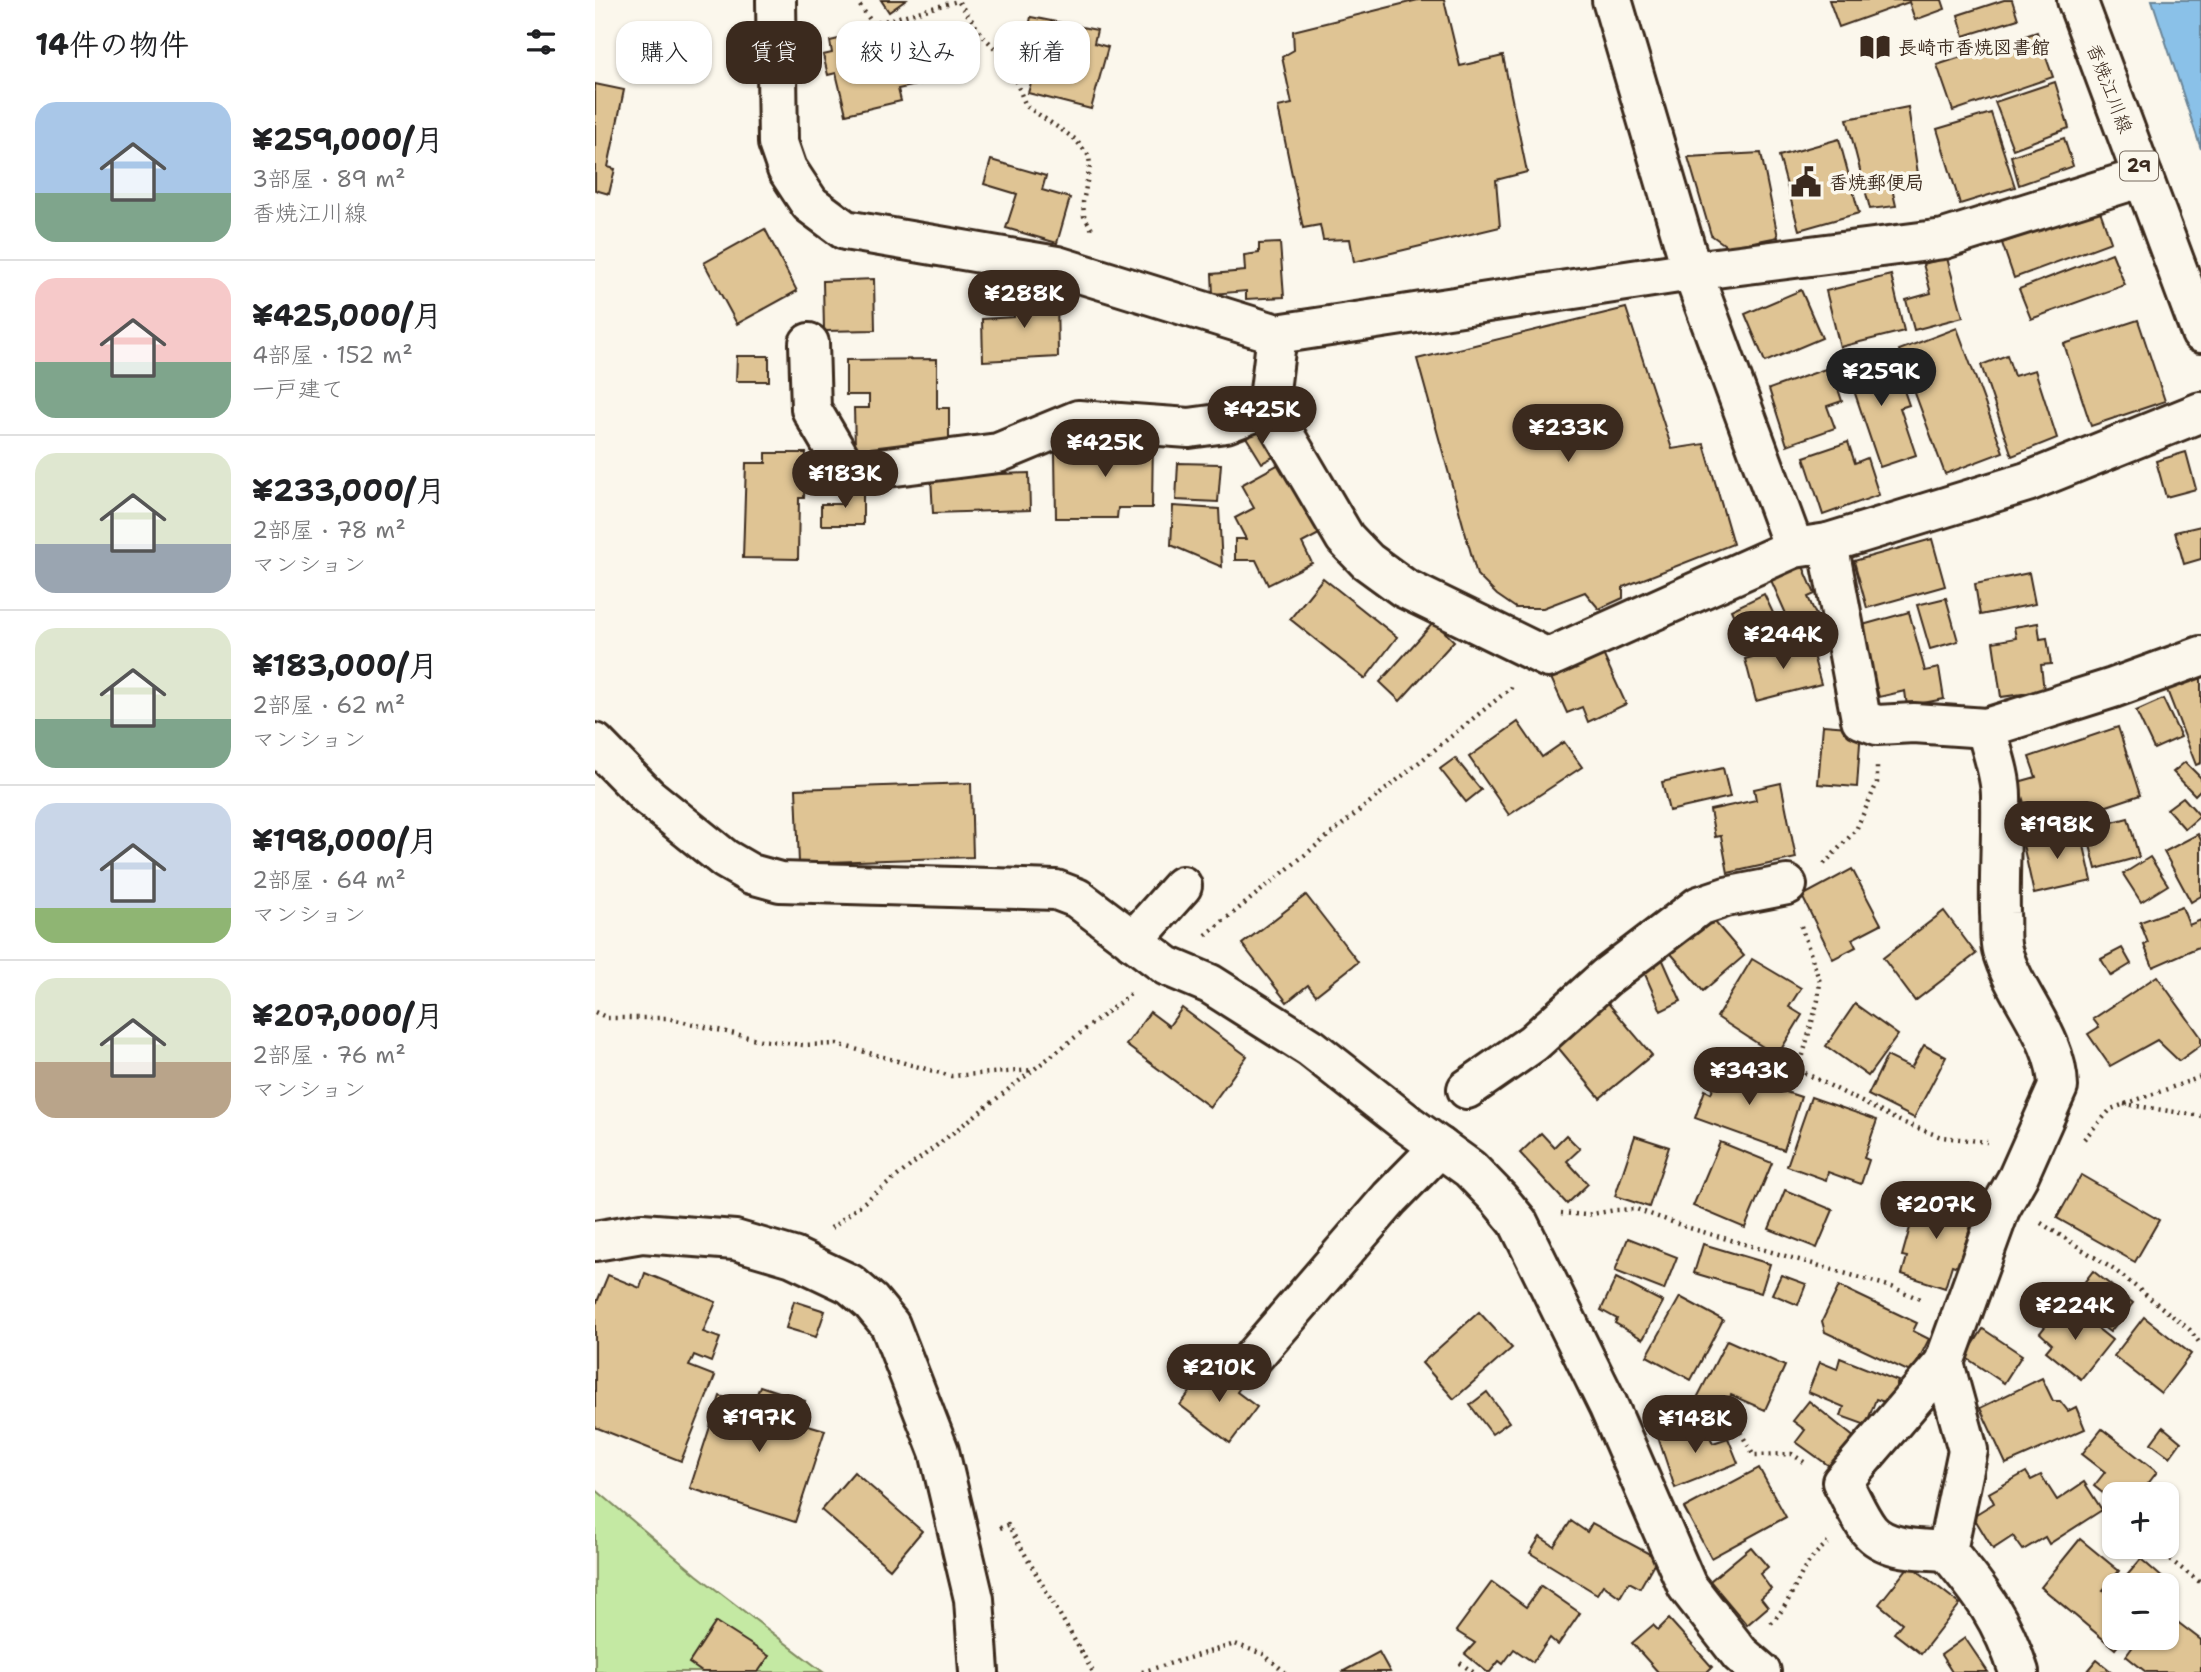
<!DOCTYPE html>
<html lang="ja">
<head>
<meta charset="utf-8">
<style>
	body { margin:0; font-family:"Shantell Sans","Klee One",sans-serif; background:#f2f2f2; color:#202124; height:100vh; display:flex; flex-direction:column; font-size:26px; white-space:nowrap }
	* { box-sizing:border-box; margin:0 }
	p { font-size:23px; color:#757577 }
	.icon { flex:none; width:38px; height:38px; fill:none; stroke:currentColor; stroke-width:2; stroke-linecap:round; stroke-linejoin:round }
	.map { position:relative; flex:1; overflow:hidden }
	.side { display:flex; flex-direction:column; background:#fff; width:595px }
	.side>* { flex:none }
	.guide { position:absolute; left:21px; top:21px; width:665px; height:63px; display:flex; gap:14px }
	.controls { position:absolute; left:1507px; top:1482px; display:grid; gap:14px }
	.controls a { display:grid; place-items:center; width:77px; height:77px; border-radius:14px; background:#fff; box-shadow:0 2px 5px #0004; font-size:35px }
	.price { position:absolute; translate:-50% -60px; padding:0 16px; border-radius:24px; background:#3b2a1e; color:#fff; font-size:23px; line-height:46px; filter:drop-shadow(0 2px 4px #0008) }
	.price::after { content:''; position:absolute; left:50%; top:42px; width:21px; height:16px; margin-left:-10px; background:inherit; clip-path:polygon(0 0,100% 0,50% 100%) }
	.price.selected { background:#222; color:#fff }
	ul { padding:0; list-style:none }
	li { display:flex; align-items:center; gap:21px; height:175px; padding:0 35px }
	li+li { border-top:2px solid #e0e0e0 }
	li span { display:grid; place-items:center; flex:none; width:196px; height:140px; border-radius:21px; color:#555 }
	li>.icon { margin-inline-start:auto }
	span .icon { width:84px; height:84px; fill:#fffc; stroke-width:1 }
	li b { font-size:30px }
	h2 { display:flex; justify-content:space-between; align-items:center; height:84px; padding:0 35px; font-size:30px }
	.tag { padding:0 24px; border-radius:21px; background:#fff; box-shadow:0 2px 5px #0004; font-size:24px; line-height:63px }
	.tag.selected { background:#3b2a1e; color:#fff }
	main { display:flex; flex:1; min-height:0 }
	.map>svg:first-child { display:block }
	.green { fill:#c4e9a3; stroke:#808a60; stroke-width:2 }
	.water { fill:#8ac1e8; stroke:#6a8597; stroke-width:2 }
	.building { fill:#dfc494; stroke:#3b2a1e; stroke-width:2 }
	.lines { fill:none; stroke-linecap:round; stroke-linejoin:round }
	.minor-casing { stroke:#3b2a1e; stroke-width:44 }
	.major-casing { stroke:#3b2a1e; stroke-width:44 }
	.path { stroke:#3b2a1e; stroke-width:4.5; stroke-dasharray:2 5; stroke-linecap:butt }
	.minor { stroke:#fbf7ec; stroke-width:38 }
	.major { stroke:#fbf7ec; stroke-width:38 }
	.labels { text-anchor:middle; stroke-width:7; stroke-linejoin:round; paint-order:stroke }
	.shield { fill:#fbf7ec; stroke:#75685c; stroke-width:2 }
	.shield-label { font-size:18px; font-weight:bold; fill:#3b2a1e }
	.poi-label { font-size:19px; font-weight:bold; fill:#3b2a1e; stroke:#fbf7ec; text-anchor:start }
	.street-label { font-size:19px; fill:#3b2a1e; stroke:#fbf7ec }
</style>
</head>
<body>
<main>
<section class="side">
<h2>14件の物件<svg class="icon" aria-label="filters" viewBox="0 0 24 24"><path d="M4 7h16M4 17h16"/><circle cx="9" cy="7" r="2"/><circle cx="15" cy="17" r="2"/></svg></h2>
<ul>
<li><span style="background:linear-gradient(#a9c7e8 65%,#7fa58c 0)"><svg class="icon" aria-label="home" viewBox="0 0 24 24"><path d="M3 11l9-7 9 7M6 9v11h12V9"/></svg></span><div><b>¥259,000/月</b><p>3部屋 · 89 m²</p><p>香焼江川線</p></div></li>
<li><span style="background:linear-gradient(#f6c9c9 60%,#7fa58c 0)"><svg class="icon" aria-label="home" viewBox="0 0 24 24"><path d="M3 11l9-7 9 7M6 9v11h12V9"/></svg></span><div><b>¥425,000/月</b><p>4部屋 · 152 m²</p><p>一戸建て</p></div></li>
<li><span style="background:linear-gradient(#dfe7d0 65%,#9aa5b1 0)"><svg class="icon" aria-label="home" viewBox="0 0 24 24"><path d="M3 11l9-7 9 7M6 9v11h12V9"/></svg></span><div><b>¥233,000/月</b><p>2部屋 · 78 m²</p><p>マンション</p></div></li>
<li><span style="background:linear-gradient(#dfe7d0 65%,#7fa58c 0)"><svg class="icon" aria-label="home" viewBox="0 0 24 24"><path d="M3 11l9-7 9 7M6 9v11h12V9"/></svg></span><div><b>¥183,000/月</b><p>2部屋 · 62 m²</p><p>マンション</p></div></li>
<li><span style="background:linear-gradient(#c9d6e8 75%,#8fb573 0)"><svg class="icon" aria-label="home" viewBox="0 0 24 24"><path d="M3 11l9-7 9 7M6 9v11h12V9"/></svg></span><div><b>¥198,000/月</b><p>2部屋 · 64 m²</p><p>マンション</p></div></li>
<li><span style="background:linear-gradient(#dfe7d0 60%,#b9a48a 0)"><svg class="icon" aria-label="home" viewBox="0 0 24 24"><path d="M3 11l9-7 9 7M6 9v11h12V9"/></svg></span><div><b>¥207,000/月</b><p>2部屋 · 76 m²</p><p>マンション</p></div></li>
</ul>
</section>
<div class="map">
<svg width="1606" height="1672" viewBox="0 0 1606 1672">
	<rect width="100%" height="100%" fill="#fbf7ec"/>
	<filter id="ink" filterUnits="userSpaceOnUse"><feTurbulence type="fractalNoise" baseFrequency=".0143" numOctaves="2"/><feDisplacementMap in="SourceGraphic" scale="14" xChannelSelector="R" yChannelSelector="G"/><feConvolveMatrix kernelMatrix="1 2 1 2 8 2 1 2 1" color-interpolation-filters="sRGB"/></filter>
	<g filter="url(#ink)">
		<polygon class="green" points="0,1489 102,1575 228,1672 0,1672"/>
		<polygon class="water" points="1557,0 1606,0 1606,149"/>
		<g class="building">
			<polygon points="286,0 311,0 294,12"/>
			<polygon points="823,0 849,0 865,66 908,56 932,172 901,180 905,227 759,262 755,239 728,240 725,225 708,228 683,107 697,104 687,57 699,50 698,31"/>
			<polygon points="1234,0 1347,0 1350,9 1320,20 1314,2 1244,27"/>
			<polygon points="1409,0 1417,0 1423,19 1369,36 1363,15"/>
			<polygon points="436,17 502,30 499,43 513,47 496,109 433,93 441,66 426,63"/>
			<polygon points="324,20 328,41 346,36 354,78 303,89 306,101 251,114 241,73 233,75 228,55 237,53 235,41"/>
			<polygon points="1442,32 1458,77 1358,111 1342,65"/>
			<polygon points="1460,82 1474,128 1418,149 1400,102"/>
			<polygon points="0,84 29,90 13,167 20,169 14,194 0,190"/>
			<polygon points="1313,107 1323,174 1296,184 1301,206 1275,209 1252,119"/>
			<polygon points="1396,113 1420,187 1365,204 1342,129"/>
			<polygon points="1469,138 1478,166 1424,185 1416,156"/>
			<polygon points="1244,139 1264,213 1204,230 1184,156"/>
			<polygon points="1166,153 1183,237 1133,247 1116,235 1093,157"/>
			<polygon points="396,160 451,176 447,190 475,198 462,243 411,228 422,194 389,184"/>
			<polygon points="1504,208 1516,242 1419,278 1407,243"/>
			<polygon points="170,229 202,291 142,324 109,263"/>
			<polygon points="685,243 689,297 651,299 651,291 618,294 617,274 650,271 649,255 664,253 664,244"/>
			<polygon points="1517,253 1530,285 1436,319 1424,289"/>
			<polygon points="1352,258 1368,317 1319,330 1311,300 1336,293 1328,264"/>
			<polygon points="1296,275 1309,331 1245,347 1231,291"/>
			<polygon points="279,279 280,330 229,331 228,281"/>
			<polygon points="1206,290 1227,338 1170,362 1150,314"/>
			<polygon points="462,294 463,357 388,361 387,319 419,317 418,295"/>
			<polygon points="1031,308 1077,449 1109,444 1138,544 1028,587 1028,598 1004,609 990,592 948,608 921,608 902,595 882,575 822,359"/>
			<polygon points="1543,320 1570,401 1496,426 1469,344"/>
			<polygon points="1362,328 1408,452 1350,474 1304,350"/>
			<polygon points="1272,353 1275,360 1287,356 1294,376 1303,373 1314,405 1305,408 1321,455 1285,467 1249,361"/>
			<polygon points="1412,355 1419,376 1440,370 1462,438 1417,456 1386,365"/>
			<polygon points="142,356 174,356 174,381 141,381"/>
			<polygon points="342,359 342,408 354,408 354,448 260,448 259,408 274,408 274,395 251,395 251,360"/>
			<polygon points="1236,367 1247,401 1232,406 1240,428 1192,445 1174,389"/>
			<polygon points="667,428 682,455 667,463 651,437"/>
			<polygon points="506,436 558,437 557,508 523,508 522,518 461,518 460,453 506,453"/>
			<polygon points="1253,442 1260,463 1272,458 1284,495 1228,515 1209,457"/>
			<polygon points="1591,452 1601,489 1571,497 1561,461"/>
			<polygon points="171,453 211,453 209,498 204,498 203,559 148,558 151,463 171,463"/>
			<polygon points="583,463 626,464 623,502 581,500"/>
			<polygon points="684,464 724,534 707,543 717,563 673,585 661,560 640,560 640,539 651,539 640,518 659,508 646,485"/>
			<polygon points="434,473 435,510 338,513 336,477"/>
			<polygon points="249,490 268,490 268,525 226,525 226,504 249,504"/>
			<polygon points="578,506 624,509 627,567 576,545"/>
			<polygon points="1606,526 1606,559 1589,564 1580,532"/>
			<polygon points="1337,539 1350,586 1272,608 1259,561"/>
			<polygon points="1207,564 1220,594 1213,597 1224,622 1200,634 1175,578"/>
			<polygon points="1434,573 1440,604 1385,615 1380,584"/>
			<polygon points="728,578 802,637 770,679 695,619"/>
			<polygon points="1169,594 1187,632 1153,648 1136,610"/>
			<polygon points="1351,598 1363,641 1335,649 1322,605"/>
			<polygon points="1314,612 1330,671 1344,668 1349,699 1312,706 1310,691 1284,697 1264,626"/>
			<polygon points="839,622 859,641 805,701 785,682"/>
			<polygon points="1443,623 1445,639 1452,638 1456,664 1446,665 1449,691 1406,697 1398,642 1421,638 1419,627"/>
			<polygon points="1214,641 1226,684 1161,701 1150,659"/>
			<polygon points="1008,654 1031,704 993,722 987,707 972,713 956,678"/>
			<polygon points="1606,677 1606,763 1601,765 1572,690"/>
			<polygon points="1568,699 1586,737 1559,749 1541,711"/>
			<polygon points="923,722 947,757 969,742 987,767 914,815 874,757"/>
			<polygon points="1228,725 1266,728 1262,787 1223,784"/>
			<polygon points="1523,727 1545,795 1437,831 1423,782 1441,777 1434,757"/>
			<polygon points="860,758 886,790 871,802 845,769"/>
			<polygon points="1590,762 1606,778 1606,789 1600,795 1578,772"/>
			<polygon points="1128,768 1135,797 1074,811 1067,782"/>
			<polygon points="376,783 378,857 204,863 201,789"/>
			<polygon points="1186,783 1201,858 1133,873 1126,836 1120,837 1115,810 1161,800 1159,789"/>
			<polygon points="1588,797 1605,816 1590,829 1572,809"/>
			<polygon points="1533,818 1544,857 1501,869 1491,829"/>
			<polygon points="1485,828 1497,881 1439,894 1427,840"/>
			<polygon points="1603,834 1606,840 1606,896 1596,902 1569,852"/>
			<polygon points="1555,857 1573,885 1546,902 1528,874"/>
			<polygon points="1257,869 1286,924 1257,939 1261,947 1238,959 1207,896"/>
			<polygon points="711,895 763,962 721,995 713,985 692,1002 647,944"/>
			<polygon points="1587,907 1594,925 1606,920 1606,946 1558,967 1549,945 1553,943 1545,922"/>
			<polygon points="1349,911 1381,954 1320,1001 1288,958"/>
			<polygon points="1113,914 1149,956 1108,991 1072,949"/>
			<polygon points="1527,948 1536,964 1516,976 1506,959"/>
			<polygon points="1066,956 1086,1001 1066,1011 1046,965"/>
			<polygon points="1157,959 1206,988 1194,1007 1207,1015 1182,1056 1122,1017"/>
			<polygon points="1562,976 1606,1037 1606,1045 1584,1061 1562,1040 1515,1066 1493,1034 1504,1027 1498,1019"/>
			<polygon points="1007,996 1057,1055 1005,1098 956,1039"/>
			<polygon points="1260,1004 1303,1035 1273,1076 1231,1046"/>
			<polygon points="587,1008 652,1056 615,1107 531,1045 555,1012 574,1026"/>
			<polygon points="1329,1045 1351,1057 1319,1118 1273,1095 1292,1056 1316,1068"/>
			<polygon points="1129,1059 1163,1073 1160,1082 1206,1097 1189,1150 1100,1118 1110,1090 1116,1093"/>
			<polygon points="1216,1097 1282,1120 1269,1158 1274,1160 1266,1184 1233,1172 1231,1180 1192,1166"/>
			<polygon points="946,1133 959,1147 971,1135 985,1149 972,1161 993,1184 972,1204 925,1153"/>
			<polygon points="1040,1136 1074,1147 1054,1207 1020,1196"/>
			<polygon points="1125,1142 1177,1163 1150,1228 1098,1206"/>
			<polygon points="1486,1175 1564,1220 1540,1262 1462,1218"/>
			<polygon points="1190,1190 1238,1210 1222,1248 1174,1229"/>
			<polygon points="1323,1199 1353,1207 1355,1201 1381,1209 1363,1267 1357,1265 1350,1288 1307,1274 1312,1257 1307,1256"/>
			<polygon points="1033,1238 1082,1257 1069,1290 1020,1271"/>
			<polygon points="1108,1244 1175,1264 1166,1293 1099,1273"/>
			<polygon points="1498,1271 1538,1303 1515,1332 1475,1301"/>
			<polygon points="50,1273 121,1302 108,1332 125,1338 116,1362 99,1355 94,1366 120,1376 86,1461 0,1427 0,1301 2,1302 13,1275 45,1288"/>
			<polygon points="1186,1275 1211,1284 1203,1305 1177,1294"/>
			<polygon points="1021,1278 1068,1302 1048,1339 1020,1323 1022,1319 1006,1310"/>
			<polygon points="1244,1286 1322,1323 1318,1331 1334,1339 1317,1373 1230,1332 1227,1321"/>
			<polygon points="1085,1297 1128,1320 1096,1380 1052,1356"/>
			<polygon points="199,1301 230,1311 221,1337 191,1328"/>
			<polygon points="1464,1309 1477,1319 1482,1312 1517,1340 1486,1379 1451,1351 1457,1344 1445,1333"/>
			<polygon points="884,1312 917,1348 859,1399 827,1363"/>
			<polygon points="1549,1317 1596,1354 1566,1393 1519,1356"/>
			<polygon points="1388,1329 1427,1355 1409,1383 1370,1357"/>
			<polygon points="1132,1340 1190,1366 1170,1410 1136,1395 1127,1411 1102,1398"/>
			<polygon points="1245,1358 1303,1381 1295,1404 1281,1399 1271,1425 1246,1416 1249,1407 1213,1392 1225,1362 1242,1369"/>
			<polygon points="613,1369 621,1376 626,1369 647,1385 642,1392 662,1407 635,1443 585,1405"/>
			<polygon points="1447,1378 1458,1401 1465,1401 1473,1411 1481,1407 1490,1429 1411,1464 1385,1408"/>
			<polygon points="165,1386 210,1401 203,1422 230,1430 200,1522 95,1488 125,1396 157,1407"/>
			<polygon points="892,1392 914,1422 897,1434 875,1405"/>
			<polygon points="1214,1401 1266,1443 1244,1473 1201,1442 1210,1430 1198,1421"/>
			<polygon points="1099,1425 1102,1435 1112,1431 1118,1443 1133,1438 1143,1463 1080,1488 1063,1437"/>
			<polygon points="1568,1427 1586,1442 1575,1457 1556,1443"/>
			<polygon points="1507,1429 1562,1472 1545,1494 1519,1494 1519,1502 1499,1486 1510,1472 1487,1454"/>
			<polygon points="1164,1468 1191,1517 1116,1558 1089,1508"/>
			<polygon points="259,1472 327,1531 295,1569 226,1510"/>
			<polygon points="1431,1472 1436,1480 1446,1475 1462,1500 1489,1482 1507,1510 1454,1544 1450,1537 1428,1550 1418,1536 1398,1549 1378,1516 1399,1503 1394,1493"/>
			<polygon points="976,1521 992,1532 997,1523 1062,1558 1045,1588 1034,1582 1025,1597 1008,1585 1002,1594 935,1553 945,1537 959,1546"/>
			<polygon points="1485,1539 1524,1571 1508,1590 1519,1599 1519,1638 1529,1638 1520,1649 1446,1587"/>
			<polygon points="1156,1547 1173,1567 1165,1574 1176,1589 1166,1598 1173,1607 1152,1625 1115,1581"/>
			<polygon points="1546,1559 1577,1586 1572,1592 1572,1586 1523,1586"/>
			<polygon points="1315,1565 1365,1604 1326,1654 1299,1633 1307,1623 1284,1604"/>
			<polygon points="897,1582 931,1607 946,1586 985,1613 963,1645 955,1638 938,1662 919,1649 908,1664 904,1661 895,1672 892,1672 870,1654 880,1643 861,1631"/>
			<polygon points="1572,1614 1606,1640 1606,1672 1551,1672 1531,1656 1544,1638 1572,1638"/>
			<polygon points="1074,1619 1117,1667 1112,1672 1063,1672 1037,1643 1058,1625 1063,1630"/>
			<polygon points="121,1622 174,1656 163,1672 107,1672 94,1663"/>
			<polygon points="1370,1638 1393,1672 1357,1672 1346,1655"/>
			<polygon points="784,1652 795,1672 747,1672"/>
			<polygon points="1502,1660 1517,1672 1492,1672"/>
		</g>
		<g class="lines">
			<g class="minor-casing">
				<g id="minor">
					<polyline points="181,0 183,143 192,169 215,204 250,230 462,266 682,334 1097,271 1349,239 1548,177"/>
					<polyline points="1017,0 1097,271 1199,548"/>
					<polyline points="682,334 673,407 750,538 772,561 809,588 953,658 1199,548 1233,543 1432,482 1606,412"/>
					<polyline points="214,343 216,409 253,472 403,453 483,420 594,428 631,423 673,407"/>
					<polyline points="1233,543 1266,719 1282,725 1319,723 1391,728"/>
					<polyline points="0,743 52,796 130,859 156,874 185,882 461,890 482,898 572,966 615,984 716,1048 814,1125 875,1169 904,1199 923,1222 1013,1405 1092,1586 1145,1654 1166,1672"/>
					<polyline points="538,941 587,886"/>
					<polyline points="872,1089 938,1043 1011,977 1104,906 1131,897 1192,885"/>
					<polyline points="0,1241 47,1233 140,1240 198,1257 255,1284 276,1302 295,1325 344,1451 379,1599 384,1672"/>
					<polyline points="659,1356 795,1198 845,1147"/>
					<path d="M1349,1363l-102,119c9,15 16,34 27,48 17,21 53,19 78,21"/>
					<path d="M1424,1672c-17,-53 -37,-79 -72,-121l21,-101 -24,-87 56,-154 18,-32 40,-90c-1,-51 -43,-90 -56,-137 -3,-12 -1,-25 -2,-37 -1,-39 2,-78 1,-117 0,-22 -10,-47 -15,-68l127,-40 88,-32"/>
				</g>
			</g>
			<g class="major-casing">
				<polyline id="major" points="1482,0 1606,333"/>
			</g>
			<g class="path">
				<polyline points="261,0 278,24 363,1 388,36 413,62 431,106 480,139 494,156 495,166 488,202 489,216 499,233"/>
				<polyline points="1229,864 1261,830 1282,783 1282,767"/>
				<polyline points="1206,926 1225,982 1223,1000 1205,1066 1210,1073 1302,1120 1346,1137 1392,1142"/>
				<polyline points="611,935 917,687"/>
				<polyline points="0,1012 13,1018 72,1018 166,1040 208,1045 242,1044 356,1076 438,1070"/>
				<polyline points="1529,1104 1606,1116"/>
				<polyline points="1489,1139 1516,1109 1606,1077"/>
				<polyline points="966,1213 991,1215 1021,1210 1041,1209 1091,1227 1297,1287 1327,1300"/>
				<polyline points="1446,1223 1521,1271 1595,1330 1606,1345"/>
				<polyline points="236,1228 538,992"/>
				<polyline points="1097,1406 1142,1427 1159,1455 1197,1454 1209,1462"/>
				<polyline points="405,1528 413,1525 498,1672"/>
				<polyline points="1558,1547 1606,1583"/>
				<path d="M1176,1623c26,-25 25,-57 57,-80"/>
				<polyline points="865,1663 878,1672"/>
				<polyline points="547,1672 640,1644 668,1654 690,1672"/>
			</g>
			<use href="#minor" class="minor"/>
			<use href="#major" class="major"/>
		</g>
	</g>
	<defs>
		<g id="library-bare" transform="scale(2.415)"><path d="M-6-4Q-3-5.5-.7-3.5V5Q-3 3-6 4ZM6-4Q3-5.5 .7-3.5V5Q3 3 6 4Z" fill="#3b2a1e" stroke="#fbf7ec" stroke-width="2.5" paint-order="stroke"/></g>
		<g id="civic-bare" transform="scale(2.415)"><path d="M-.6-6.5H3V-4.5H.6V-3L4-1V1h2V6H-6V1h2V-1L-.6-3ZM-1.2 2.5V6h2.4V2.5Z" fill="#3b2a1e" stroke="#fbf7ec" stroke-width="2.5" paint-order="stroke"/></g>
	</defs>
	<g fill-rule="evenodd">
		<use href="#library-bare" x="1280" y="47"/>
		<use href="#civic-bare" x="1211" y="182"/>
	</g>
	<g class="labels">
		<rect class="shield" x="1525" y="151.5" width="38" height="29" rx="5"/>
		<g class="shield-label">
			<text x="1544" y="172">29</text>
		</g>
		<g class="poi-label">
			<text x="1303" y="54">長崎市香焼図書館</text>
			<text x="1234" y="189">香焼郵便局</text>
		</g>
		<g class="street-label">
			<text transform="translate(1515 88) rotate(69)" y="7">香焼江川線</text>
		</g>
	</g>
</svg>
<div class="controls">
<a>+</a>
<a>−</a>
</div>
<b class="price" style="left:429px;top:330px">¥288K</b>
<b class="price selected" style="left:1286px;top:408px">¥259K</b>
<b class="price" style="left:667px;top:446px">¥425K</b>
<b class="price" style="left:973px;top:464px">¥233K</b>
<b class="price" style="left:510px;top:479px">¥425K</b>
<b class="price" style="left:250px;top:510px">¥183K</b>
<b class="price" style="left:1188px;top:671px">¥244K</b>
<b class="price" style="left:1462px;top:861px">¥198K</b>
<b class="price" style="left:1154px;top:1107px">¥343K</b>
<b class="price" style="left:1341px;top:1241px">¥207K</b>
<b class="price" style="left:1480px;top:1342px">¥224K</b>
<b class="price" style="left:624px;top:1404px">¥210K</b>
<b class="price" style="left:164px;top:1454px">¥197K</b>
<b class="price" style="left:1100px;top:1455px">¥148K</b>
<div class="guide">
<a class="tag">購入</a>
<a class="tag selected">賃貸</a>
<a class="tag">絞り込み</a>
<a class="tag">新着</a>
</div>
</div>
</main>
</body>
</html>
